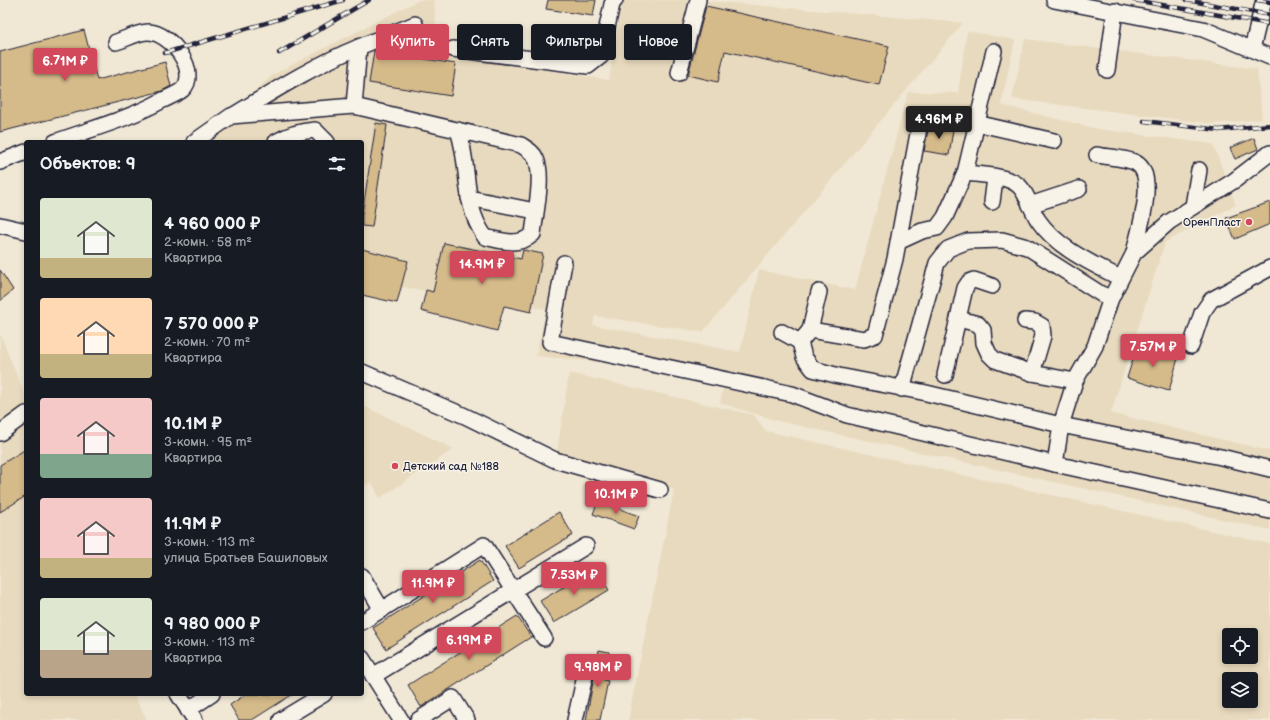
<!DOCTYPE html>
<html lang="ru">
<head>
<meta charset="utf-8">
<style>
	body { margin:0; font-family:"Balsamiq Sans",sans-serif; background:#20242c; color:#f1f3f6; height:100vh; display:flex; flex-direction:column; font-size:15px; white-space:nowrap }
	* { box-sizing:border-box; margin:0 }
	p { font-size:13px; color:#9ea1a6 }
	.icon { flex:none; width:22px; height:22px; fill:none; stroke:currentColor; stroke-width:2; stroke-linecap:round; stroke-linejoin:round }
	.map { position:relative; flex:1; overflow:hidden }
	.panel { position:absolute; left:24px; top:140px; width:340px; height:556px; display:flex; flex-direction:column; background:#171b24; border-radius:4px; box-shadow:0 2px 6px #0003 }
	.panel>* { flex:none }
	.guide { position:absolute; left:376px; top:24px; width:380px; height:36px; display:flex; gap:8px }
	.buttons { position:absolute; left:1222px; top:628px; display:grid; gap:8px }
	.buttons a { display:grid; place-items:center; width:36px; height:36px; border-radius:4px; background:#171b24; box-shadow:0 2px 6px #0003; font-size:20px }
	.price { position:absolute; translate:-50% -34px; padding:0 9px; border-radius:4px; background:#d1495b; color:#fff; font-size:13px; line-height:26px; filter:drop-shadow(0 1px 2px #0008) }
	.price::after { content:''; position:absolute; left:50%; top:24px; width:12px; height:9px; margin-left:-6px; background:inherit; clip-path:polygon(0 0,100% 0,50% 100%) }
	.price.active { background:#222; color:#fff }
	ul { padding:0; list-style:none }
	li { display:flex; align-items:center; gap:12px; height:100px; padding:0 16px }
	li span { display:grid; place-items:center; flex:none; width:112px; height:80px; border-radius:4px; color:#555 }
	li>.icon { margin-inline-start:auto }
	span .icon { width:48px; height:48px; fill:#fffc; stroke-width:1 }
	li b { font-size:17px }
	h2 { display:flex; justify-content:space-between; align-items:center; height:48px; padding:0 16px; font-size:17px }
	.pill { padding:0 14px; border-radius:4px; background:#171b24; box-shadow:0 2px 6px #0003; font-size:14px; line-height:36px }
	.pill.active { background:#d1495b; color:#fff }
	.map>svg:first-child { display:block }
	.built { fill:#e8dabe; fill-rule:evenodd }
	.building { fill:#d5ba8a; stroke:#22223b }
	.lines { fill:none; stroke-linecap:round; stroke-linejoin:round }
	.minor-casing { stroke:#22223b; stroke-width:18 }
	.minor { stroke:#f7f3e8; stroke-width:15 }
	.rail-casing { stroke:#22223b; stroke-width:4.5 }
	.rail { stroke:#f7f3e8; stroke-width:3; stroke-dasharray:9; stroke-linecap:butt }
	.poi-dot { fill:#d1495b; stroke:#f7f3e8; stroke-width:1.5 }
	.labels { text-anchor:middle; stroke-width:3; stroke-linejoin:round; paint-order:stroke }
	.poi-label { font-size:11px; fill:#22223b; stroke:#f7f3e8; text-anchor:end }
</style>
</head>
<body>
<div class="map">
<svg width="1270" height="720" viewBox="0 0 1270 720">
	<rect width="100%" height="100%" fill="#f0e8d5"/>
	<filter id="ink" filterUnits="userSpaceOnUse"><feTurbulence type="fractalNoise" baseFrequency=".025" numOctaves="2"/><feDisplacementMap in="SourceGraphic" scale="8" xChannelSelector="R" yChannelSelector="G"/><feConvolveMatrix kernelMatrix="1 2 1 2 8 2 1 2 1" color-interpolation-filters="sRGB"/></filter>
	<g filter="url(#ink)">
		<g class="built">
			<polygon points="419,0 434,0 438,53 609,80 622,0 696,0 963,23 703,332 595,316 593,325 740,352 759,270 855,290 908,92 958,93 967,31 1015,40 1001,105 1098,129 1213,144 1236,205 1165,242 1111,413 1270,451 1270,530 778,421 720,403 724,383 638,366 536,356 546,309 362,281 362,142 196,142 274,74"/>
			<polygon points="1025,39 1257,69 1262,119 1215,124 1012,99"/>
			<polygon points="0,334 26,398 26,694 133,694 147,720 0,720"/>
			<path d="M569,373l185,42 12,16 504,113v176h-642l46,-230 -117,-38zM1229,635h22v22h-22zM1229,679h22v22h-22z"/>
			<polygon points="362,405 454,449 380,498 371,482 362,487"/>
		</g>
		<g class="building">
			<polygon points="548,0 596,0 593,16 546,9"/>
			<polygon points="706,6 889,46 879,85 725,51 718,82 688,75"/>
			<polygon points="84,30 97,80 165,62 171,86 162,91 0,132 0,52"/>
			<polygon points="374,51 456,64 451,96 369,83"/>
			<polygon points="376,123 387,125 372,227 362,226 362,215"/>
			<polygon points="929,125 953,130 949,155 924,151"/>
			<polygon points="1254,138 1258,149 1235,159 1230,148"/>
			<polygon points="1270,202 1270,224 1235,239 1226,218"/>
			<polygon points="444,243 521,259 523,250 543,254 531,312 504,306 497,331 421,311 426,290 433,292"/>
			<polygon points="362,249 408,261 397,303 362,295"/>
			<polygon points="0,270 13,290 0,301"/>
			<polygon points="1137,346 1178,358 1169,391 1127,378"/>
			<polygon points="26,449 26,496 0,512 0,465"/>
			<polygon points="598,501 639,516 634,529 593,514"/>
			<polygon points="559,512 573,535 519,568 505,546"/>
			<polygon points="480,560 493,581 386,649 373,628"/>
			<polygon points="595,568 609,590 554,623 540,601"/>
			<polygon points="517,616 531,637 421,707 408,685"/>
			<polygon points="599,650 609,652 604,680 608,681 600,720 586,720"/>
			<polygon points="246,694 293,694 252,720 239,720 230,705"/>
		</g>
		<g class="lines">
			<g class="minor-casing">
				<g id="minor">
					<polyline points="1054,0 1203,29 1270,57"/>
					<polyline points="453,49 588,66 601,56 612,4 615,0"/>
					<polyline points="1252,49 1264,0"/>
					<polyline points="1107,70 1115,11"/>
					<polyline points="679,73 698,0"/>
					<path d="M354,106l167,39c6,4 12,7 15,14 8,17 -1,56 -3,75 -14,13 -31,7 -48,3 -24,-35 -14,-69 -27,-107"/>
					<path d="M234,115c41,-25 81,-50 125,-68"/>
					<polyline points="976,123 1054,141"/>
					<path d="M55,142c36,-13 74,-23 108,-42 6,-3 14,-6 19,-10 19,-17 -11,-58 -34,-58 -10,0 -22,7 -32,10"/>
					<polyline points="194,142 231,116 354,106 359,47 415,24"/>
					<path d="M276,142c13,-8 24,-11 39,-12l12,12"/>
					<path d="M1097,155c9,2 31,3 39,8 22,12 2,70 -2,90"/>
					<polyline points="0,162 26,152"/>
					<path d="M965,173c16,2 40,2 53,12 8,6 14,26 20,35 19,28 53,43 82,58"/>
					<polyline points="469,198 535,211"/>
					<polyline points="992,202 995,178"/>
					<polyline points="1030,205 1079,189"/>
					<polyline points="1193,206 1199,170"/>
					<polyline points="0,225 26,231"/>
					<polyline points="898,242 922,231 937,228 945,217 965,173 994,51"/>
					<polyline points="564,263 550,342 792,394 847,415 1055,464 1270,511"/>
					<polyline points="819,292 810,330 800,342 804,357 813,369 839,376 922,392 1061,425 1221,457 1270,469"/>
					<polyline points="959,319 978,324 983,330 984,343 989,354 995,360 1032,373 1075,381"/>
					<polyline points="1025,321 1035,322 1042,326 1043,336 1032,373"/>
					<polyline points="810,330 864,339 875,335 895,259 921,117"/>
					<polyline points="782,332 800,342"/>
					<polyline points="1191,346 1202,313 1211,300 1270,268"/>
					<polyline points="362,372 465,416 555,460 660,490"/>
					<polyline points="945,375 965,288 969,282 974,280 992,286"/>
					<polyline points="902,389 937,263 948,249 968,241 1002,240 1027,247 1101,294 1111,298"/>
					<polyline points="0,433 26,414"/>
					<polyline points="1055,464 1061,425 1075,381 1095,346 1111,298 1134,253 1169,222 1235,180 1270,153"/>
					<polyline points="362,576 382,610"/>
					<polyline points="362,622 484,545 544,638"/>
					<polyline points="362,658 401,720"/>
					<polyline points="373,676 586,546"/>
					<polyline points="178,694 195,720"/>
					<polyline points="188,710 212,694"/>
					<polyline points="281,720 324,694"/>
					<polyline points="418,720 453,698 467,720"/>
					<polyline points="575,720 588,663"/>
				</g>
			</g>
			<use href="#minor" class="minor"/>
			<g class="rail-casing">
				<g id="rail">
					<polyline points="1134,0 1270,24"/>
					<polyline points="1186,0 1270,15"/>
					<polyline points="1257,0 1270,2"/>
					<polyline points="165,53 343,0"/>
					<polyline points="279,53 369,0"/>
					<polyline points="1144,121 1219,130 1270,125"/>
				</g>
			</g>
			<use href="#rail" class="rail"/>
		</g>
	</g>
	<g class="poi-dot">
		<circle cx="1249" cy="222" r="4"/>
		<circle cx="395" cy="466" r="4"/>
	</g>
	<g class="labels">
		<g class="poi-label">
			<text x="1241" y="226">ОренПласт</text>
			<text x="403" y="470" text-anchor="start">Детский сад №188</text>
		</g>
	</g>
</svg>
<div class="buttons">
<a><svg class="icon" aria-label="locate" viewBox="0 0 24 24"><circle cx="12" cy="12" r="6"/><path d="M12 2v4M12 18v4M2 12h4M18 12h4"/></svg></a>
<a><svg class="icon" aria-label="layers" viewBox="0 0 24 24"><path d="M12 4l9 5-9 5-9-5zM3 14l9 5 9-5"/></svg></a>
</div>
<b class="price" style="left:65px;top:82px">6.71M ₽</b>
<b class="price active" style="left:939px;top:140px">4.96M ₽</b>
<b class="price" style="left:482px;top:285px">14.9M ₽</b>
<b class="price" style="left:1153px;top:368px">7.57M ₽</b>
<b class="price" style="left:616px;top:515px">10.1M ₽</b>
<b class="price" style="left:574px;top:596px">7.53M ₽</b>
<b class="price" style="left:433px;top:604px">11.9M ₽</b>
<b class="price" style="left:469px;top:661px">6.19M ₽</b>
<b class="price" style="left:598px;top:688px">9.98M ₽</b>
<div class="guide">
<a class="pill active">Купить</a>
<a class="pill">Снять</a>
<a class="pill">Фильтры</a>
<a class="pill">Новое</a>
</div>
<section class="panel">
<h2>Объектов: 9<svg class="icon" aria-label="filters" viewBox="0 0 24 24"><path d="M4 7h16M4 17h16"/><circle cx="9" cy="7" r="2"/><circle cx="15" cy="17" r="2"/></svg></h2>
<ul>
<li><span style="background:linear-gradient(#dfe7d0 75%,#c2b280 0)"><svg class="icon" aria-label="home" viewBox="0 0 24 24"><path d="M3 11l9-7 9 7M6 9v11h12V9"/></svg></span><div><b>4 960 000 ₽</b><p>2-комн. · 58 m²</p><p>Квартира</p></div></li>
<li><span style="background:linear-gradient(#ffd9b3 70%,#c2b280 0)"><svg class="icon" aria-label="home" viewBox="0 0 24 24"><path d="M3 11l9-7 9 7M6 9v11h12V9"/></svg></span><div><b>7 570 000 ₽</b><p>2-комн. · 70 m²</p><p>Квартира</p></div></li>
<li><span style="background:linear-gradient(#f6c9c9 70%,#7fa58c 0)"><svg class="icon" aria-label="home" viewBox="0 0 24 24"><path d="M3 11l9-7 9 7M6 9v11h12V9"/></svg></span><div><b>10.1M ₽</b><p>3-комн. · 95 m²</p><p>Квартира</p></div></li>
<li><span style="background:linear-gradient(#f6c9c9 75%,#c2b280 0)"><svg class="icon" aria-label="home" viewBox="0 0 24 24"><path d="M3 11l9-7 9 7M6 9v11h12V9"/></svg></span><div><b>11.9M ₽</b><p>3-комн. · 113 m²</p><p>улица Братьев Башиловых</p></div></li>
<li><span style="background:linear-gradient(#dfe7d0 65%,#b9a48a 0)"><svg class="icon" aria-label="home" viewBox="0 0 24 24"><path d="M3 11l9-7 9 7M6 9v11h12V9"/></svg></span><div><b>9 980 000 ₽</b><p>3-комн. · 113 m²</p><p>Квартира</p></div></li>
</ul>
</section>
</div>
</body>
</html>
